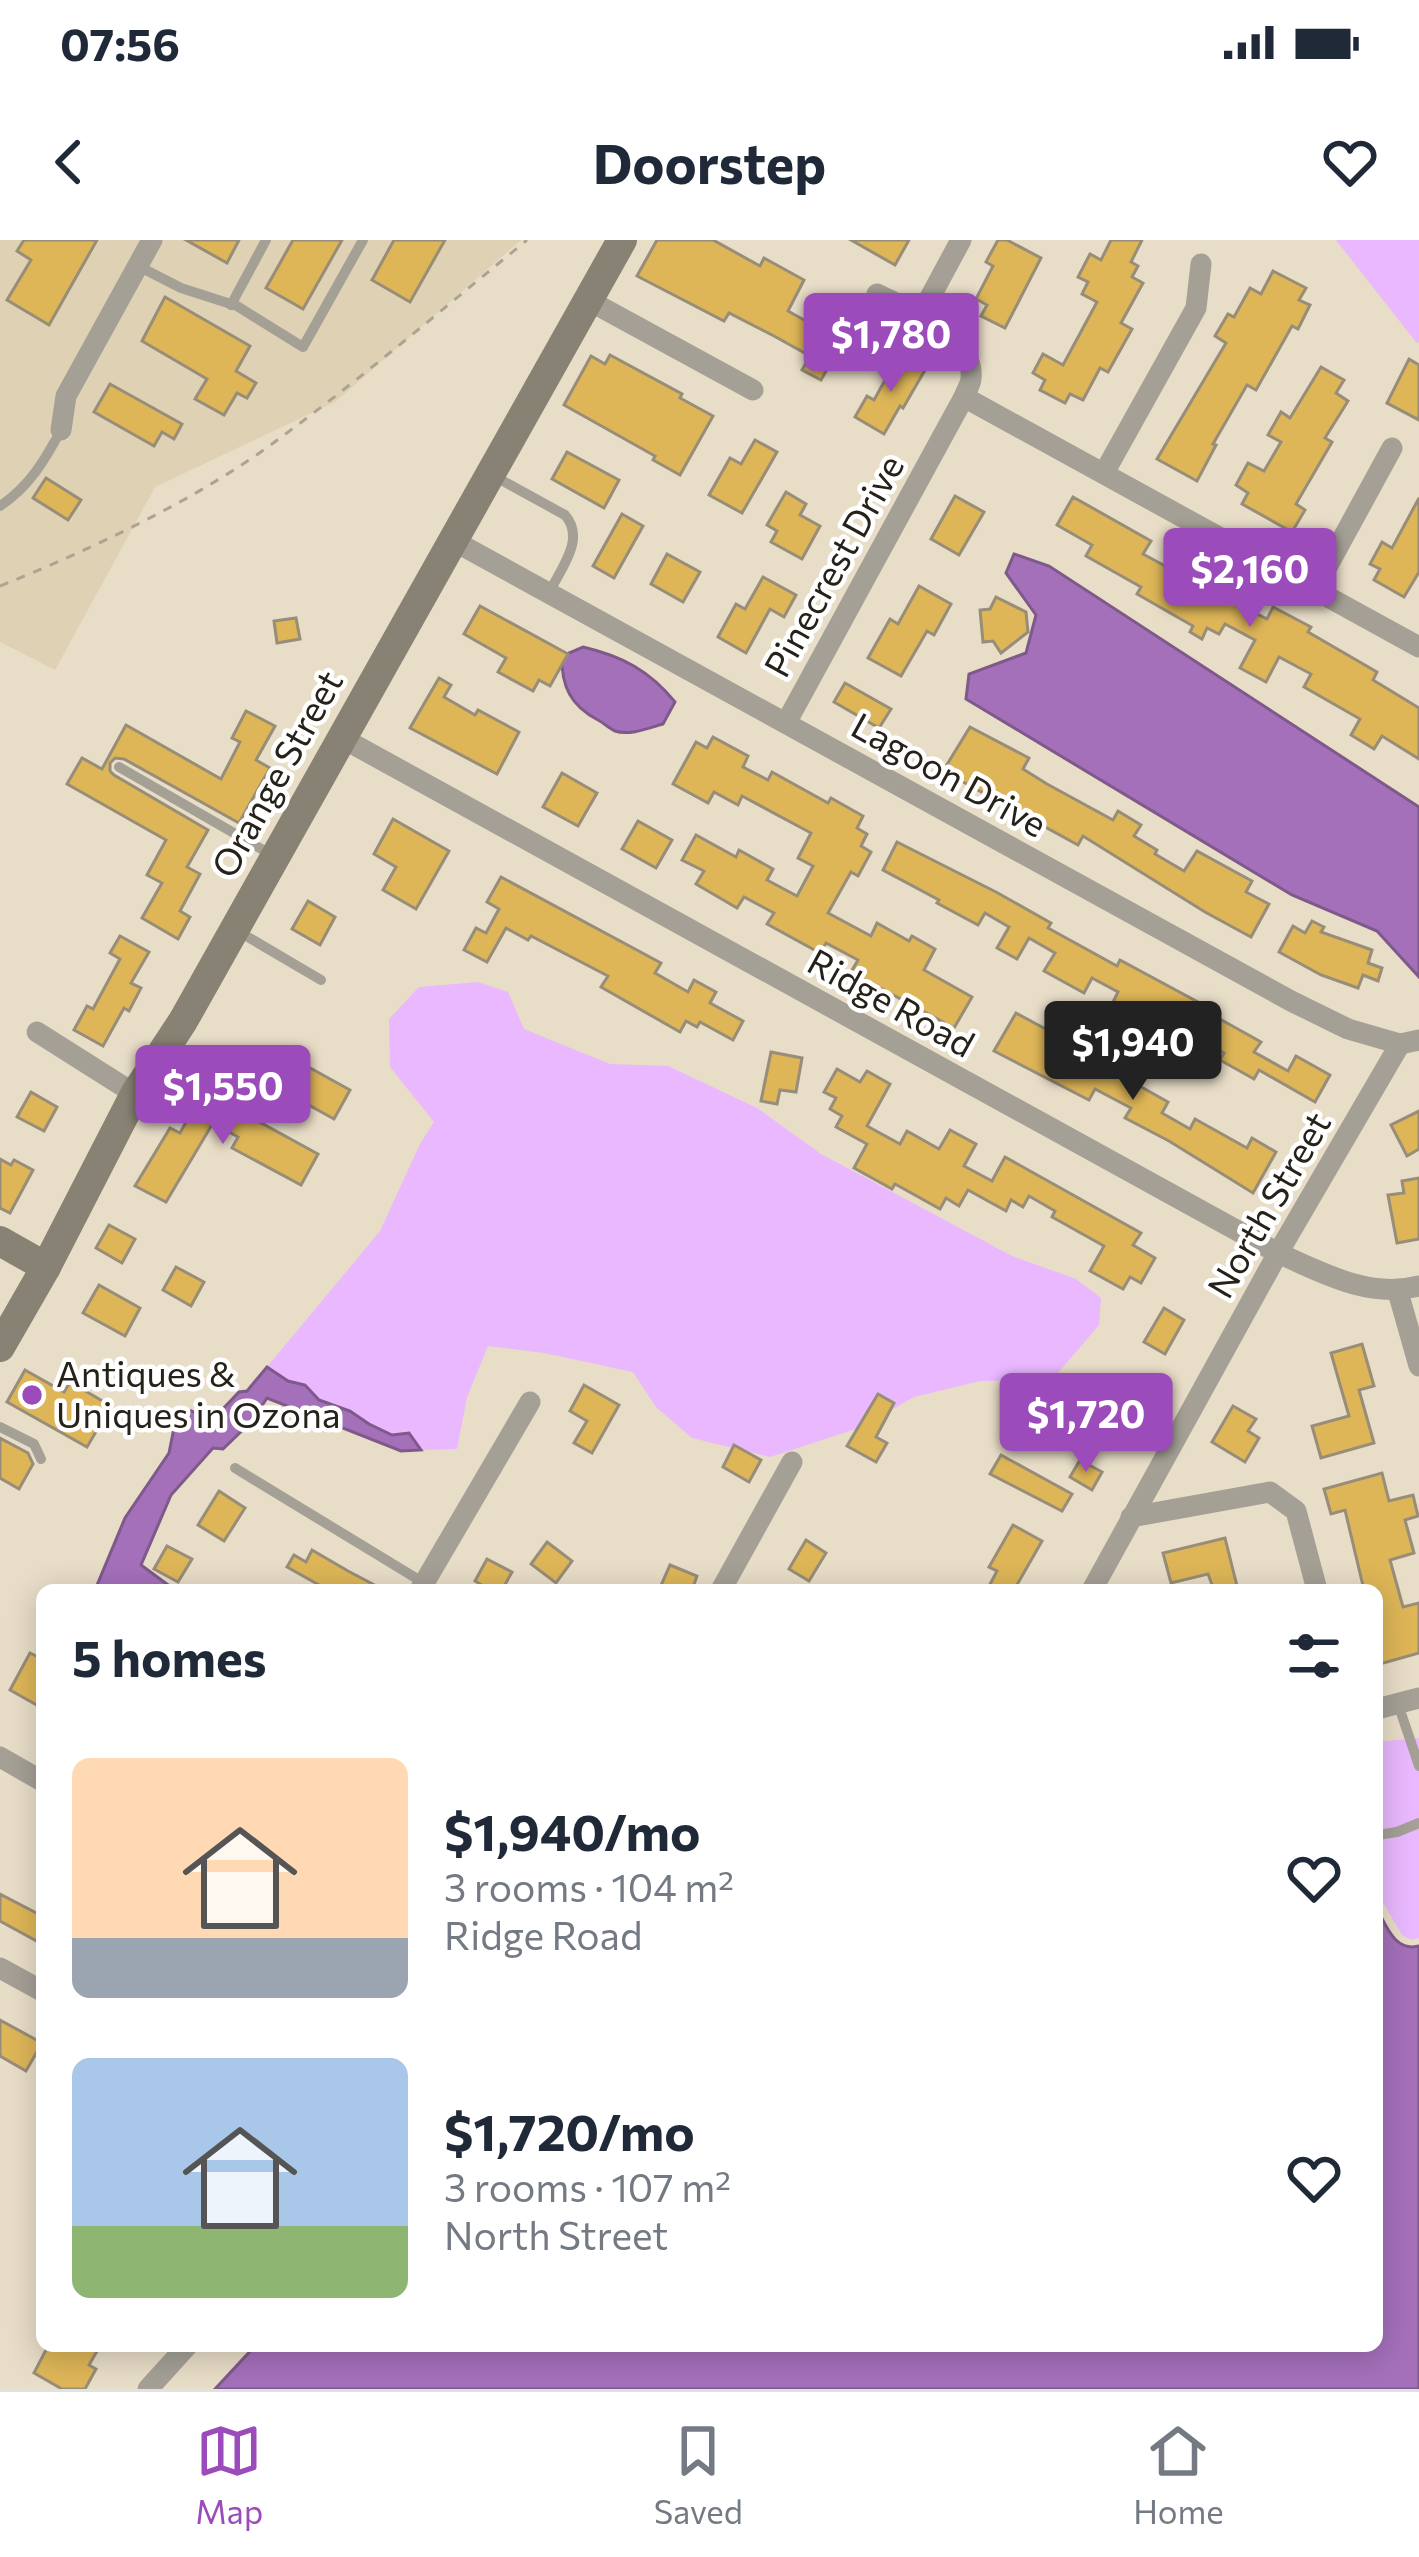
<!DOCTYPE html>
<html lang="en">
<head>
<meta charset="utf-8">
<style>
	body { margin:0; font-family:Commissioner,sans-serif; background:#f2f2f3; color:#1f2937; height:100vh; display:flex; flex-direction:column; font-size:45px; white-space:nowrap }
	* { box-sizing:border-box; margin:0 }
	p { font-size:39px; color:#747a83 }
	.icon { flex:none; width:66px; height:66px; fill:none; stroke:currentColor; stroke-width:2; stroke-linecap:round; stroke-linejoin:round }
	.map { position:relative; flex:1; overflow:hidden }
	.sheet { position:absolute; left:36px; top:1344px; width:1347px; height:768px; display:flex; flex-direction:column; background:#fff; border-radius:18px; box-shadow:0 6px 30px #0003 }
	.sheet>* { flex:none }
	.price { position:absolute; translate:-50% -102px; padding:0 27px; border-radius:12px; background:#9c4bbb; color:#fff; font-size:39px; line-height:78px; filter:drop-shadow(0 3px 6px #0008) }
	.price::after { content:''; position:absolute; left:50%; top:72px; width:36px; height:27px; margin-left:-18px; background:inherit; clip-path:polygon(0 0,100% 0,50% 100%) }
	.price.current { background:#222; color:#fff }
	ul { padding:0; list-style:none }
	li { display:flex; align-items:center; gap:36px; height:300px; padding:0 36px }
	li span { display:grid; place-items:center; flex:none; width:336px; height:240px; border-radius:18px; color:#555 }
	li>.icon { margin-inline-start:auto }
	span .icon { width:144px; height:144px; fill:#fffc; stroke-width:1 }
	li b { font-size:51px }
	h2 { display:flex; justify-content:space-between; align-items:center; height:144px; padding:0 36px; font-size:51px }
	.status { display:flex; justify-content:space-between; align-items:center; height:84px; padding:0 60px; background:#fff; direction:ltr }
	.status svg { height:33px; fill:currentColor }
	header { display:flex; justify-content:space-between; align-items:center; height:156px; padding:0 36px; background:#fff; font-size:54px; font-weight:700 }
	.menu { display:flex; justify-content:space-around; align-items:center; height:168px; border-top:3px solid #e0e1e3; background:#fff; font-size:33px; color:#747a83 }
	.menu a { display:grid; justify-items:center; gap:6px }
	.menu .current { color:#9c4bbb }
	.map>svg:first-child { display:block }
	.built { fill:#dfd1b3 }
	.green { fill:#e9b8ff }
	.water { fill:#a470ba; stroke:#7e598a; stroke-width:3 }
	.building { fill:#deb658; stroke:#978d78; stroke-width:3 }
	.lines { fill:none; stroke-linecap:round; stroke-linejoin:round }
	.path { stroke:#aca392; stroke-width:3; stroke-dasharray:9 9; stroke-linecap:butt }
	.lane { stroke:#a4a096; stroke-width:10 }
	.street { stroke:#a4a096; stroke-width:21 }
	.secondary { stroke:#888274; stroke-width:30 }
	.poi-dot { fill:#9c4bbb; stroke:#fff; stroke-width:4.5 }
	.labels { text-anchor:middle; stroke-width:9; stroke-linejoin:round; paint-order:stroke }
	.street-label { font-size:36px; fill:#26221a; stroke:#fff }
	.poi-label { font-size:36px; fill:#26221a; stroke:#fff; text-anchor:start }
</style>
</head>
<body>
<div class="status"><b>07:56</b><svg viewBox="0 0 49 12"><path d="M0 12V9h3v3zM5 12V6h3v6zM10 12V3h3v9zM15 12V0h3v12zM26 1h20v11H26zM47 4h2v5h-2z"/></svg></div>
<header><svg class="icon" aria-label="back" viewBox="0 0 24 24"><path d="M15 5l-7 7 7 7"/></svg>Doorstep<svg class="icon" aria-label="heart" viewBox="0 0 24 24"><path d="M12 20l-8-8c-3-5 5-10 8-4 3-6 11-1 8 4z"/></svg></header>
<div class="map">
<svg width="1419" height="2149" viewBox="0 0 1419 2149">
	<rect width="100%" height="100%" fill="#e8ddc7"/>
	<polygon class="built" points="0,0 142,0 57,156 50,199 68,200 75,159 163,0 521,0 335,162 155,247 55,430 0,402"/>
	<g class="green">
		<polygon points="1336,0 1419,0 1419,103 1416,102"/>
		<polygon points="478,742 508,752 524,789 610,824 668,826 757,868 821,914 1012,1016 1076,1039 1101,1058 1099,1085 1052,1140 980,1141 914,1157 862,1187 770,1217 692,1198 656,1167 633,1132 544,1113 488,1106 467,1157 457,1209 421,1210 409,1193 392,1196 369,1184 350,1171 319,1160 305,1145 288,1141 267,1127 380,991 420,904 434,882 390,827 389,779 419,747"/>
		<polygon points="1419,1498 1419,1698 1412,1700 1402,1695 1377,1652 1377,1502"/>
	</g>
	<g class="water">
		<polygon points="1014,314 1049,326 1419,567 1419,737 1377,691 1292,655 966,459 969,434 1026,413 1036,375 1006,333"/>
		<path d="M583,407c39,9 67,24 92,55l-12,22c-14,4 -34,12 -48,7 -7,-3 -11,-8 -17,-11 -27,-14 -37,-34 -36,-64z"/>
		<polygon points="267,1127 288,1141 305,1145 319,1160 350,1171 369,1184 392,1195 409,1193 421,1210 401,1211 267,1158 252,1181 223,1209 213,1208 171,1255 141,1325 175,1350 95,1350 125,1278 169,1213 175,1183 186,1169 202,1175 217,1175 239,1152 247,1151"/>
		<path d="M1377,1669c10,18 18,43 42,37v443h-1204l40,-43h1122z"/>
	</g>
	<g class="building">
		<polygon points="24,0 97,0 49,85 7,60 31,20 17,11"/>
		<polygon points="186,0 239,0 227,23"/>
		<polygon points="293,0 342,0 303,69 266,48"/>
		<polygon points="394,0 445,0 410,62 372,40"/>
		<polygon points="657,0 713,0 760,26 764,18 804,40 788,71 822,90 828,79 849,90 821,140 802,130 810,116 774,96 729,73 724,81 637,36"/>
		<polygon points="851,0 909,0 895,25"/>
		<polygon points="998,0 1007,0 1041,18 1005,88 981,76 987,65 976,59 993,26 986,22"/>
		<polygon points="1111,0 1142,0 1131,22 1138,26 1132,37 1143,43 1121,83 1132,89 1108,132 1100,128 1083,160 1070,154 1065,163 1040,150 1045,140 1033,133 1043,114 1063,125 1097,62 1082,54 1088,42 1078,37 1090,14 1101,20"/>
		<polygon points="1273,31 1306,48 1299,60 1310,65 1298,89 1292,86 1256,150 1247,145 1213,204 1216,205 1197,241 1157,219 1226,103 1215,96 1228,74 1234,77 1250,48 1261,54"/>
		<polygon points="165,57 250,106 236,131 256,143 247,158 237,153 224,175 195,159 207,139 142,101"/>
		<polygon points="610,115 682,154 680,158 713,176 680,235 653,220 655,216 564,165 591,116 605,124"/>
		<polygon points="899,115 925,130 903,168 900,166 884,194 855,177 867,156 874,160"/>
		<polygon points="1409,119 1419,125 1419,180 1387,163"/>
		<polygon points="1321,127 1344,140 1336,153 1348,161 1325,198 1332,202 1296,264 1305,270 1292,292 1242,264 1248,253 1236,245 1248,223 1264,231 1281,202 1268,195 1281,172 1290,178"/>
		<polygon points="110,144 182,184 174,199 162,192 154,206 94,172"/>
		<polygon points="755,200 777,212 742,273 709,255 730,218 741,224"/>
		<polygon points="567,212 619,240 604,268 552,239"/>
		<polygon points="46,238 81,260 68,280 33,258"/>
		<polygon points="786,252 806,264 800,275 820,286 802,319 771,302 777,291 767,285"/>
		<polygon points="955,256 984,272 959,315 931,299"/>
		<polygon points="1073,257 1151,301 1143,314 1191,340 1197,329 1218,339 1242,352 1236,363 1267,379 1273,367 1311,387 1308,392 1377,432 1373,440 1419,468 1419,519 1382,496 1374,509 1351,495 1360,479 1304,447 1311,434 1279,417 1266,442 1240,428 1255,400 1225,384 1219,394 1207,388 1202,399 1190,392 1193,386 1137,354 1141,347 1086,316 1092,305 1057,285"/>
		<polygon points="1419,258 1419,332 1404,357 1374,340 1380,329 1370,324 1382,302 1392,308"/>
		<polygon points="622,274 643,286 614,338 593,326"/>
		<polygon points="667,314 700,332 683,362 651,344"/>
		<polygon points="763,337 796,355 784,377 770,369 746,413 718,397 736,364 745,369"/>
		<polygon points="919,346 951,364 934,395 927,391 901,436 868,418 890,379 898,384"/>
		<polygon points="996,357 1026,372 1028,392 1001,413 993,401 983,402 980,370 990,369"/>
		<polygon points="480,366 568,414 550,446 539,440 533,451 498,432 506,418 464,394"/>
		<polygon points="296,378 300,399 277,403 274,381"/>
		<polygon points="439,438 451,445 444,457 475,475 478,470 519,492 497,534 410,488"/>
		<polygon points="845,443 891,469 879,488 834,462"/>
		<polygon points="246,471 275,486 256,520 270,528 239,583 124,519 115,518 110,523 110,531 114,535 208,590 187,627 200,634 180,671 190,677 178,699 142,678 162,643 147,635 166,600 67,544 82,518 102,529 126,485 221,539 240,502 232,498"/>
		<polygon points="970,487 1029,518 1023,529 1047,544 1113,580 1118,571 1141,585 1134,596 1157,610 1155,614 1184,631 1197,611 1252,641 1246,652 1269,664 1251,697 1205,672 1083,596 1078,605 943,531"/>
		<polygon points="713,497 748,516 743,527 768,540 772,532 828,563 831,558 863,576 857,588 867,594 861,606 871,612 858,636 851,632 828,673 871,696 877,683 909,701 912,696 935,709 924,730 972,757 954,788 851,732 858,720 826,703 820,713 767,684 774,673 744,657 737,668 696,644 704,631 682,620 696,595 736,617 739,610 773,629 767,640 797,656 813,626 798,618 811,593 742,556 738,565 714,552 708,563 673,544 696,502 707,508"/>
		<polygon points="562,533 597,553 578,586 543,567"/>
		<polygon points="393,579 449,611 416,669 383,650 396,627 374,614"/>
		<polygon points="638,581 672,600 656,628 622,609"/>
		<polygon points="897,602 996,652 1051,683 1048,688 1117,726 1120,720 1220,774 1218,778 1261,802 1254,812 1288,831 1296,816 1330,835 1315,862 1259,830 1254,839 1220,820 1224,813 1154,774 1147,785 1111,766 1118,752 1092,738 1084,753 1044,731 1055,713 1029,698 1017,719 997,708 1009,687 985,673 978,685 937,663 939,660 883,630"/>
		<polygon points="501,637 661,723 655,733 688,752 694,740 716,752 710,763 743,781 733,800 700,782 697,787 686,781 680,792 601,747 608,736 531,696 528,700 506,688 487,722 464,710 476,688 486,693 499,669 487,662"/>
		<polygon points="308,661 335,677 320,705 292,689"/>
		<polygon points="1312,681 1324,687 1321,692 1372,710 1368,723 1382,728 1378,741 1363,735 1358,748 1321,735 1279,712 1293,686 1305,693"/>
		<polygon points="120,696 149,712 131,743 141,748 129,771 124,768 103,806 74,790 87,766 93,769 120,719 110,713"/>
		<polygon points="1016,773 1053,793 1046,806 1069,819 1074,809 1168,862 1162,873 1190,889 1195,879 1247,908 1252,898 1276,912 1253,953 1169,901 1125,878 1131,868 1095,849 1089,860 994,811"/>
		<polygon points="771,812 802,818 796,852 780,850 777,864 761,861"/>
		<polygon points="303,824 350,850 334,879 287,853"/>
		<polygon points="837,829 860,842 867,831 890,844 867,886 900,904 907,891 939,909 950,890 976,904 964,926 992,941 1005,917 1141,993 1133,1005 1155,1018 1141,1043 1130,1037 1123,1049 1090,1031 1104,1006 1052,977 1055,971 1029,956 1023,967 1011,960 1006,971 968,950 959,966 946,958 940,969 895,944 892,949 854,928 867,904 836,887 842,876 830,869 836,858 824,852"/>
		<polygon points="203,851 318,914 301,945 232,908 238,897 213,883 166,962 135,946 170,888 180,893"/>
		<polygon points="31,852 57,867 44,891 17,877"/>
		<polygon points="1419,871 1419,909 1407,916 1391,885"/>
		<polygon points="0,919 11,925 14,920 33,930 10,973 0,968"/>
		<polygon points="1419,938 1419,999 1397,1003 1388,955 1404,953 1402,941"/>
		<polygon points="109,985 135,999 122,1023 96,1008"/>
		<polygon points="176,1027 204,1042 191,1066 163,1050"/>
		<polygon points="99,1045 140,1068 125,1096 83,1073"/>
		<polygon points="1164,1068 1184,1080 1165,1114 1144,1102"/>
		<polygon points="1362,1104 1374,1146 1359,1150 1374,1203 1321,1218 1312,1186 1349,1176 1331,1113"/>
		<polygon points="25,1130 64,1152 70,1142 111,1166 87,1207 7,1162"/>
		<polygon points="584,1145 619,1165 592,1213 574,1203 587,1181 570,1171"/>
		<polygon points="878,1154 894,1163 876,1197 887,1203 876,1222 847,1206"/>
		<polygon points="1233,1166 1256,1179 1248,1191 1259,1198 1245,1222 1212,1202"/>
		<polygon points="0,1198 28,1213 33,1224 19,1249 0,1238"/>
		<polygon points="734,1205 761,1220 749,1242 723,1227"/>
		<polygon points="1001,1215 1072,1254 1062,1271 990,1234"/>
		<polygon points="1080,1220 1102,1232 1092,1250 1070,1237"/>
		<polygon points="1382,1233 1389,1261 1413,1255 1418,1276 1405,1280 1414,1313 1390,1320 1403,1367 1419,1363 1419,1413 1380,1424 1377,1415 1377,1350 1364,1350 1345,1270 1331,1274 1324,1249"/>
		<polygon points="219,1251 245,1268 224,1301 198,1285"/>
		<polygon points="1013,1285 1042,1301 1014,1350 987,1350 997,1331 989,1327"/>
		<polygon points="1225,1298 1238,1350 1214,1350 1208,1334 1171,1343 1163,1313"/>
		<polygon points="806,1300 826,1313 809,1341 789,1329"/>
		<polygon points="547,1302 572,1321 556,1343 531,1324"/>
		<polygon points="167,1306 192,1319 178,1342 154,1329"/>
		<polygon points="312,1310 348,1331 384,1350 328,1350 287,1327 294,1315 306,1322"/>
		<polygon points="487,1319 512,1332 502,1350 490,1350 475,1341"/>
		<polygon points="670,1325 697,1336 692,1350 659,1350"/>
		<polygon points="30,1413 42,1419 42,1468 10,1450"/>
		<polygon points="0,1654 42,1676 42,1704 0,1681"/>
		<polygon points="0,1780 42,1803 26,1831 0,1816"/>
		<polygon points="48,2106 100,2106 89,2125 96,2129 85,2149 62,2149 34,2133"/>
	</g>
	<g class="lines">
		<path class="path" d="M0,346c90,-36 198,-87 276,-145 86,-63 168,-133 251,-201"/>
		<g class="lane">
			<polyline points="138,26 181,48 237,66 303,107 363,0"/>
			<polyline points="231,65 266,0"/>
			<path d="M492,235l73,40c21,24 -4,53 -16,78"/>
			<path d="M0,266c29,-19 45,-46 61,-76"/>
			<polyline points="119,527 272,615"/>
			<polyline points="236,690 321,740"/>
			<polyline points="0,1187 34,1204 41,1219"/>
			<polyline points="235,1228 424,1343"/>
			<polyline points="1398,1464 1419,1526"/>
			<polyline points="1377,1595 1397,1592 1419,1583"/>
		</g>
		<g class="street">
			<polyline points="588,60 753,150"/>
			<polyline points="920,76 961,0"/>
			<polyline points="964,157 1419,407"/>
			<polyline points="61,190 66,156 152,0"/>
			<polyline points="1104,233 1196,68 1201,24"/>
			<polyline points="454,301 1291,761 1348,789 1400,804 1419,800"/>
			<polyline points="1315,349 1392,208"/>
			<path d="M786,483l178,-326c2,-6 6,-11 7,-18 5,-42 -64,-70 -94,-85"/>
			<path d="M342,498l936,515c44,20 92,46 141,33"/>
			<polyline points="37,792 135,854"/>
			<polyline points="1398,1052 1419,1126"/>
			<polyline points="1131,1277 1270,1252 1296,1271 1317,1350"/>
			<polyline points="420,1350 530,1162"/>
			<polyline points="721,1350 792,1222"/>
			<polyline points="1092,1350 1278,1013 1400,804"/>
			<polyline points="1377,1469 1419,1458"/>
			<polyline points="0,1517 42,1541"/>
			<polyline points="0,1728 42,1751"/>
			<polyline points="148,2149 187,2106"/>
		</g>
		<g class="secondary">
			<polyline points="0,1001 46,1027"/>
			<polyline points="0,1107 46,1027 135,854 183,781 622,0"/>
		</g>
	</g>
	<circle class="poi-dot" cx="32" cy="1155" r="12"/>
	<g class="labels">
		<g class="street-label">
			<text transform="translate(834 326) rotate(-61)" y="13">Pinecrest Drive</text>
			<text transform="translate(277 534) rotate(-61)" y="13">Orange Street</text>
			<text transform="translate(949 535) rotate(29)" y="13">Lagoon Drive</text>
			<text transform="translate(891 763) rotate(29)" y="13">Ridge Road</text>
			<text transform="translate(1269 965) rotate(-60)" y="13">North Street</text>
		</g>
		<g class="poi-label">
			<text x="56" y="1147">Antiques &amp;<tspan x="56" dy="41">Uniques in Ozona</tspan></text>
		</g>
	</g>
</svg>
<b class="price" style="left:891px;top:155px">$1,780</b>
<b class="price" style="left:1250px;top:390px">$2,160</b>
<b class="price current" style="left:1133px;top:863px">$1,940</b>
<b class="price" style="left:223px;top:907px">$1,550</b>
<b class="price" style="left:1086px;top:1235px">$1,720</b>
<section class="sheet">
<h2>5 homes<svg class="icon" aria-label="filters" viewBox="0 0 24 24"><path d="M4 7h16M4 17h16"/><circle cx="9" cy="7" r="2"/><circle cx="15" cy="17" r="2"/></svg></h2>
<ul>
<li><span style="background:linear-gradient(#ffd9b3 75%,#9aa5b1 0)"><svg class="icon" aria-label="home" viewBox="0 0 24 24"><path d="M3 11l9-7 9 7M6 9v11h12V9"/></svg></span><div><b>$1,940/mo</b><p>3 rooms · 104 m²</p><p>Ridge Road</p></div><svg class="icon" aria-label="heart" viewBox="0 0 24 24"><path d="M12 20l-8-8c-3-5 5-10 8-4 3-6 11-1 8 4z"/></svg></li>
<li><span style="background:linear-gradient(#a9c7e8 70%,#8fb573 0)"><svg class="icon" aria-label="home" viewBox="0 0 24 24"><path d="M3 11l9-7 9 7M6 9v11h12V9"/></svg></span><div><b>$1,720/mo</b><p>3 rooms · 107 m²</p><p>North Street</p></div><svg class="icon" aria-label="heart" viewBox="0 0 24 24"><path d="M12 20l-8-8c-3-5 5-10 8-4 3-6 11-1 8 4z"/></svg></li>
</ul>
</section>
</div>
<nav class="menu">
<a class="current"><svg class="icon" aria-label="map" viewBox="0 0 24 24"><path d="M3 6l6-2 6 2 6-2v14l-6 2-6-2-6 2zM9 4v14M15 6v14"/></svg>Map</a>
<a><svg class="icon" aria-label="saved" viewBox="0 0 24 24"><path d="M7 4h10v16l-5-4-5 4z"/></svg>Saved</a>
<a><svg class="icon" aria-label="home" viewBox="0 0 24 24"><path d="M3 11l9-7 9 7M6 9v11h12V9"/></svg>Home</a>
</nav>
</body>
</html>
